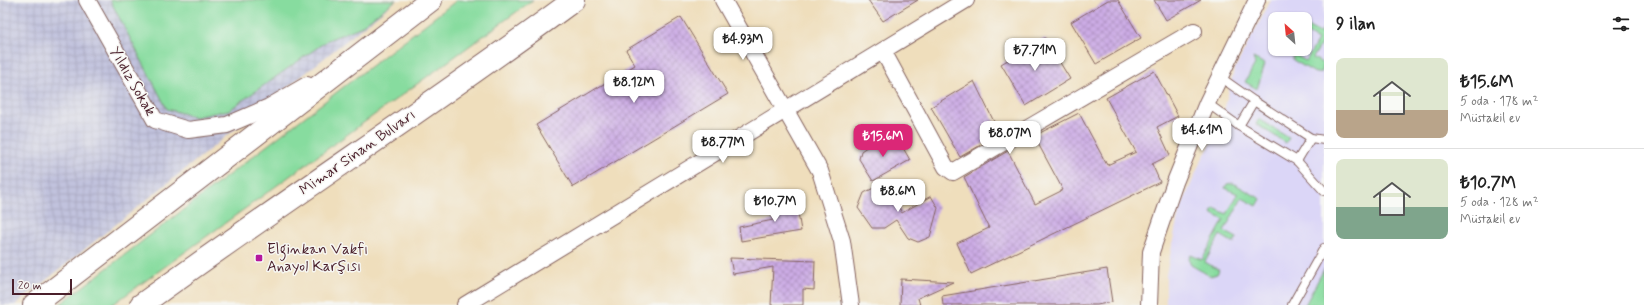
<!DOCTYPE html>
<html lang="tr">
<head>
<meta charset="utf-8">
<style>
	body { margin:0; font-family:Mynerve,sans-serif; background:#f2f2f2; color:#222; height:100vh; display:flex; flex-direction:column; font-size:15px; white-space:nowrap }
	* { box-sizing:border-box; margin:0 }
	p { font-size:13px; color:#767676 }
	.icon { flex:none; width:22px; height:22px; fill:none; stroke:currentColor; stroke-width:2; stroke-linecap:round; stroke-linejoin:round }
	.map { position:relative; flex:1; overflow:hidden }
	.side { display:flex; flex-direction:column; background:#fff; width:320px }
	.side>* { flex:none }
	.needle { width:26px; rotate:333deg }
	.controls { position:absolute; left:1268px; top:12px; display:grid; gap:8px }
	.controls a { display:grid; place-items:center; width:44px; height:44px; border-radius:8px; background:#fff; box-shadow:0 1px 3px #0004; font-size:20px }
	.scale { position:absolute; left:12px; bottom:10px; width:60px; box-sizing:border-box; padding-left:4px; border:2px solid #4a1f2b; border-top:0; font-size:11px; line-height:14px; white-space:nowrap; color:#4a1f2b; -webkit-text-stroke:3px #f6f6f2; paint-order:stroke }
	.price { position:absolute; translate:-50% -34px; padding:0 9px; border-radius:8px; background:#fff; color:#222; font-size:13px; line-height:26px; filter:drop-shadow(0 1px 2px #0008) }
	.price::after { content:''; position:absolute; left:50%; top:24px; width:12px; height:9px; margin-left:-6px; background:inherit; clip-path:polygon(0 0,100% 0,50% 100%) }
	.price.on { background:#db2777; color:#fff }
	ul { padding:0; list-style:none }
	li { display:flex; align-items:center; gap:12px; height:100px; padding:0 12px }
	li+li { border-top:1px solid #e0e0e0 }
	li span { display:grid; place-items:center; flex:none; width:112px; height:80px; border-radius:8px; color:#555 }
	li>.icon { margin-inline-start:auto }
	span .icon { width:48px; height:48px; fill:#fffc; stroke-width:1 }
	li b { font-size:17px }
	h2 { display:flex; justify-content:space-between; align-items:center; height:48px; padding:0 12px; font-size:17px }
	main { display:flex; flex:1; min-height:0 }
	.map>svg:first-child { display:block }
	.built { fill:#dbd6f7; fill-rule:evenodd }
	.industrial { fill:url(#industrial-grid) }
	.green { fill:#87dc9f; stroke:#687e65 }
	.building { fill:url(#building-cross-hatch) }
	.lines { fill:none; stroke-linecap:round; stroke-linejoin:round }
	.lane-casing { stroke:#84625e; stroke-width:10 }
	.street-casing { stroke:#84625e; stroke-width:18 }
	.highway-casing { stroke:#84625e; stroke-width:24 }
	.lane { stroke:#fff; stroke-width:8 }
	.street { stroke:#fff; stroke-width:16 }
	.highway { stroke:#fff; stroke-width:22 }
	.poi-dot { fill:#b5179e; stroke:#f6f6f2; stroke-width:1.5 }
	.labels { text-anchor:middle; stroke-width:3; stroke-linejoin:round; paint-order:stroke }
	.street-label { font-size:15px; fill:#4a1f2b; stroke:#f6f6f2 }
	.poi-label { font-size:15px; fill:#4a1f2b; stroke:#f6f6f2; text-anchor:start }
</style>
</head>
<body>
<main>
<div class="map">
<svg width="1324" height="305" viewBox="0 0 1324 305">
	<defs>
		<pattern id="industrial-grid" width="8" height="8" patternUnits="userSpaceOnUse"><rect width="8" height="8" fill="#c1c2dd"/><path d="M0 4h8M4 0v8" fill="none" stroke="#a7a6be"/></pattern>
		<pattern id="building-cross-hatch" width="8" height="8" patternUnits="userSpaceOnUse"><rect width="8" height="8" fill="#ccace5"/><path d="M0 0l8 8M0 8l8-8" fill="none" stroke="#a88bba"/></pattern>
	</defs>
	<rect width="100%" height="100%" fill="#f6f6f2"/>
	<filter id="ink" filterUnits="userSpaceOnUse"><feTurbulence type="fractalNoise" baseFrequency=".025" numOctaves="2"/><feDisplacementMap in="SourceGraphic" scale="8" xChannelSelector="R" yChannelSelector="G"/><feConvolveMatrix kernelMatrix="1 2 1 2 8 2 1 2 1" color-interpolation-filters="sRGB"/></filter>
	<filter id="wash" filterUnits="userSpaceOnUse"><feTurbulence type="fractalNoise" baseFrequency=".012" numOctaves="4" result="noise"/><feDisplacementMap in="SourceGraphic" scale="16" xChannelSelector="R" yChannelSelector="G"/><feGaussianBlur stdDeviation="0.9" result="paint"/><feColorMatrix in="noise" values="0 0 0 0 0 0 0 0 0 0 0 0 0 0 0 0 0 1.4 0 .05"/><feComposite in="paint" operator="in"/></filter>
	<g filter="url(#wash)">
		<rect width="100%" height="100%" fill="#efdebc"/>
		<path class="built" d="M1271,0h53v305h-158v-30l13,-63 21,-49 20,-35 14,-58zM1275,19h30v30h-30z"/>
		<polygon class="industrial" points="0,0 397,0 15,305 0,305"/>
		<g class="green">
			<polygon points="110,0 396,0 360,27 328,40 229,110 195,117 167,109"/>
			<polygon points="457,0 533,0 112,305 59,305"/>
			<polygon points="1307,26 1320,33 1324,27 1324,39 1313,58 1324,64 1322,72 1315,73 1293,60 1293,54 1306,61 1318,40 1305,33"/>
			<polygon points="1253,58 1265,64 1257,89 1245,82 1255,64"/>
			<polygon points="1259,119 1289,138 1286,143 1256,124"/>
			<polygon points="1233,183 1261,199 1257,206 1242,198 1224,231 1237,238 1234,243 1220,235 1205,262 1219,270 1217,274 1210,276 1191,265 1189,259 1191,255 1202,260 1224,220 1211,213 1214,208 1227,214 1238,194 1225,188 1227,184"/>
			<polygon points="1324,269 1324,305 1305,305"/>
		</g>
		<g id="blocks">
			<g class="building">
				<polygon points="868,0 918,0 883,21"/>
				<polygon points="1108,0 1118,0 1141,38 1096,64 1071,22"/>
				<polygon points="1154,0 1201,0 1166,20"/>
				<polygon points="681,17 728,94 573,187 536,125 635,65 626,50"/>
				<polygon points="1045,38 1070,79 1026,106 1001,64"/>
				<polygon points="1154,71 1178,116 1157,127 1170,155 1152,164 1160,182 971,274 957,243 989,228 964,177 1008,151 1035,204 1063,190 1034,136 1079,113 1107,165 1136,152 1106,98"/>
				<polygon points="974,81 1000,134 960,157 931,107"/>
				<polygon points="884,137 898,139 910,160 873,181 859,159 861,151 871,144 883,146"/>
				<polygon points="885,182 902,213 931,196 938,208 930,237 918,242 908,238 896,220 884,228 872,228 858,208 864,193"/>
				<polygon points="796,200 801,231 741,241 739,227 773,220 770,205"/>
				<polygon points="730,258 815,261 814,290 803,289 803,305 771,305 773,267 733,274"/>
				<polygon points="1107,269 1112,302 1097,305 943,305 942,296"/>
				<polygon points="901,279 953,282 918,298 920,305 900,305"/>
			</g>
		</g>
	</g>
	<g filter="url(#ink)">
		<use href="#blocks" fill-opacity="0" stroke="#84625e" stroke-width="1"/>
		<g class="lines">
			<g class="lane-casing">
				<g id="lane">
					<polyline points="1220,77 1254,101 1311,138 1324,140"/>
					<polyline points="1207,103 1239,126 1297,161 1324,191"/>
					<polyline points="1239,126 1254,101"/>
					<polyline points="1297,161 1311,138"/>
					<polyline points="1292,305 1324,248"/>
				</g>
			</g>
			<g class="street-casing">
				<g id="street">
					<polyline points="87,0 155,120 188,130 227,125 269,107 307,85"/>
					<polyline points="723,0 820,171 842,241 851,305"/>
					<polyline points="883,51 946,167 953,172 1194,31"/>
					<polyline points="465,305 966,0"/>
					<polyline points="1149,305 1151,252 1175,182 1207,103 1257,0"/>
				</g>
			</g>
			<g class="highway-casing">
				<g id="highway">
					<polyline points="34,305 431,0"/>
					<path d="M141,305c143,-104 291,-200 433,-305"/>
				</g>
			</g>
			<use href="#lane" class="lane"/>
			<use href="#street" class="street"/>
			<use href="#highway" class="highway"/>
		</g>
	</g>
	<rect class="poi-dot" x="255" y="254" width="8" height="8" rx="2"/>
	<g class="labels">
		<g class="street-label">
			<text transform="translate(133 81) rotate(60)" y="5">Yıldız Sokak</text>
			<text transform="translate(357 152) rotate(-35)" y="5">Mimar Sinan Bulvarı</text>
		</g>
		<g class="poi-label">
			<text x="267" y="254">Elginkan Vakfı<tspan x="267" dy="17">Anayol Karşısı</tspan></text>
		</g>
	</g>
</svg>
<div class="controls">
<a><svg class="needle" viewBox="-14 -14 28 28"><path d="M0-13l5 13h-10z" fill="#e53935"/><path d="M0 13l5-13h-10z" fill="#767676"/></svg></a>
</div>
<div class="scale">20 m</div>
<b class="price" style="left:743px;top:61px">₺4.93M</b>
<b class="price" style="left:1035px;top:72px">₺7.71M</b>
<b class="price" style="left:634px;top:104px">₺8.12M</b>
<b class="price" style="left:1202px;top:152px">₺4.61M</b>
<b class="price" style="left:1010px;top:155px">₺8.07M</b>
<b class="price on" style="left:883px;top:158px">₺15.6M</b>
<b class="price" style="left:723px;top:164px">₺8.77M</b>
<b class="price" style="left:898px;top:213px">₺8.6M</b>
<b class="price" style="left:775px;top:223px">₺10.7M</b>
</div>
<section class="side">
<h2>9 ilan<svg class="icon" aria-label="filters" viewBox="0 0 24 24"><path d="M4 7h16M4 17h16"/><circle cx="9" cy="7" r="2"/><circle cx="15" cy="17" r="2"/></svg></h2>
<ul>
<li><span style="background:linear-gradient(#dfe7d0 65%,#b9a48a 0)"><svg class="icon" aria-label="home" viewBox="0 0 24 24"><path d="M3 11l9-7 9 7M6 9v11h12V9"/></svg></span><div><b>₺15.6M</b><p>5 oda · 178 m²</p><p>Müstakil ev</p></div></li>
<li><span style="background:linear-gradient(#dfe7d0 60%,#7fa58c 0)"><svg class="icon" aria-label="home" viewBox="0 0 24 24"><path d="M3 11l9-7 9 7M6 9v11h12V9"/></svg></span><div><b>₺10.7M</b><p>5 oda · 128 m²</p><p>Müstakil ev</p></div></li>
</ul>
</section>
</main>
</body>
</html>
